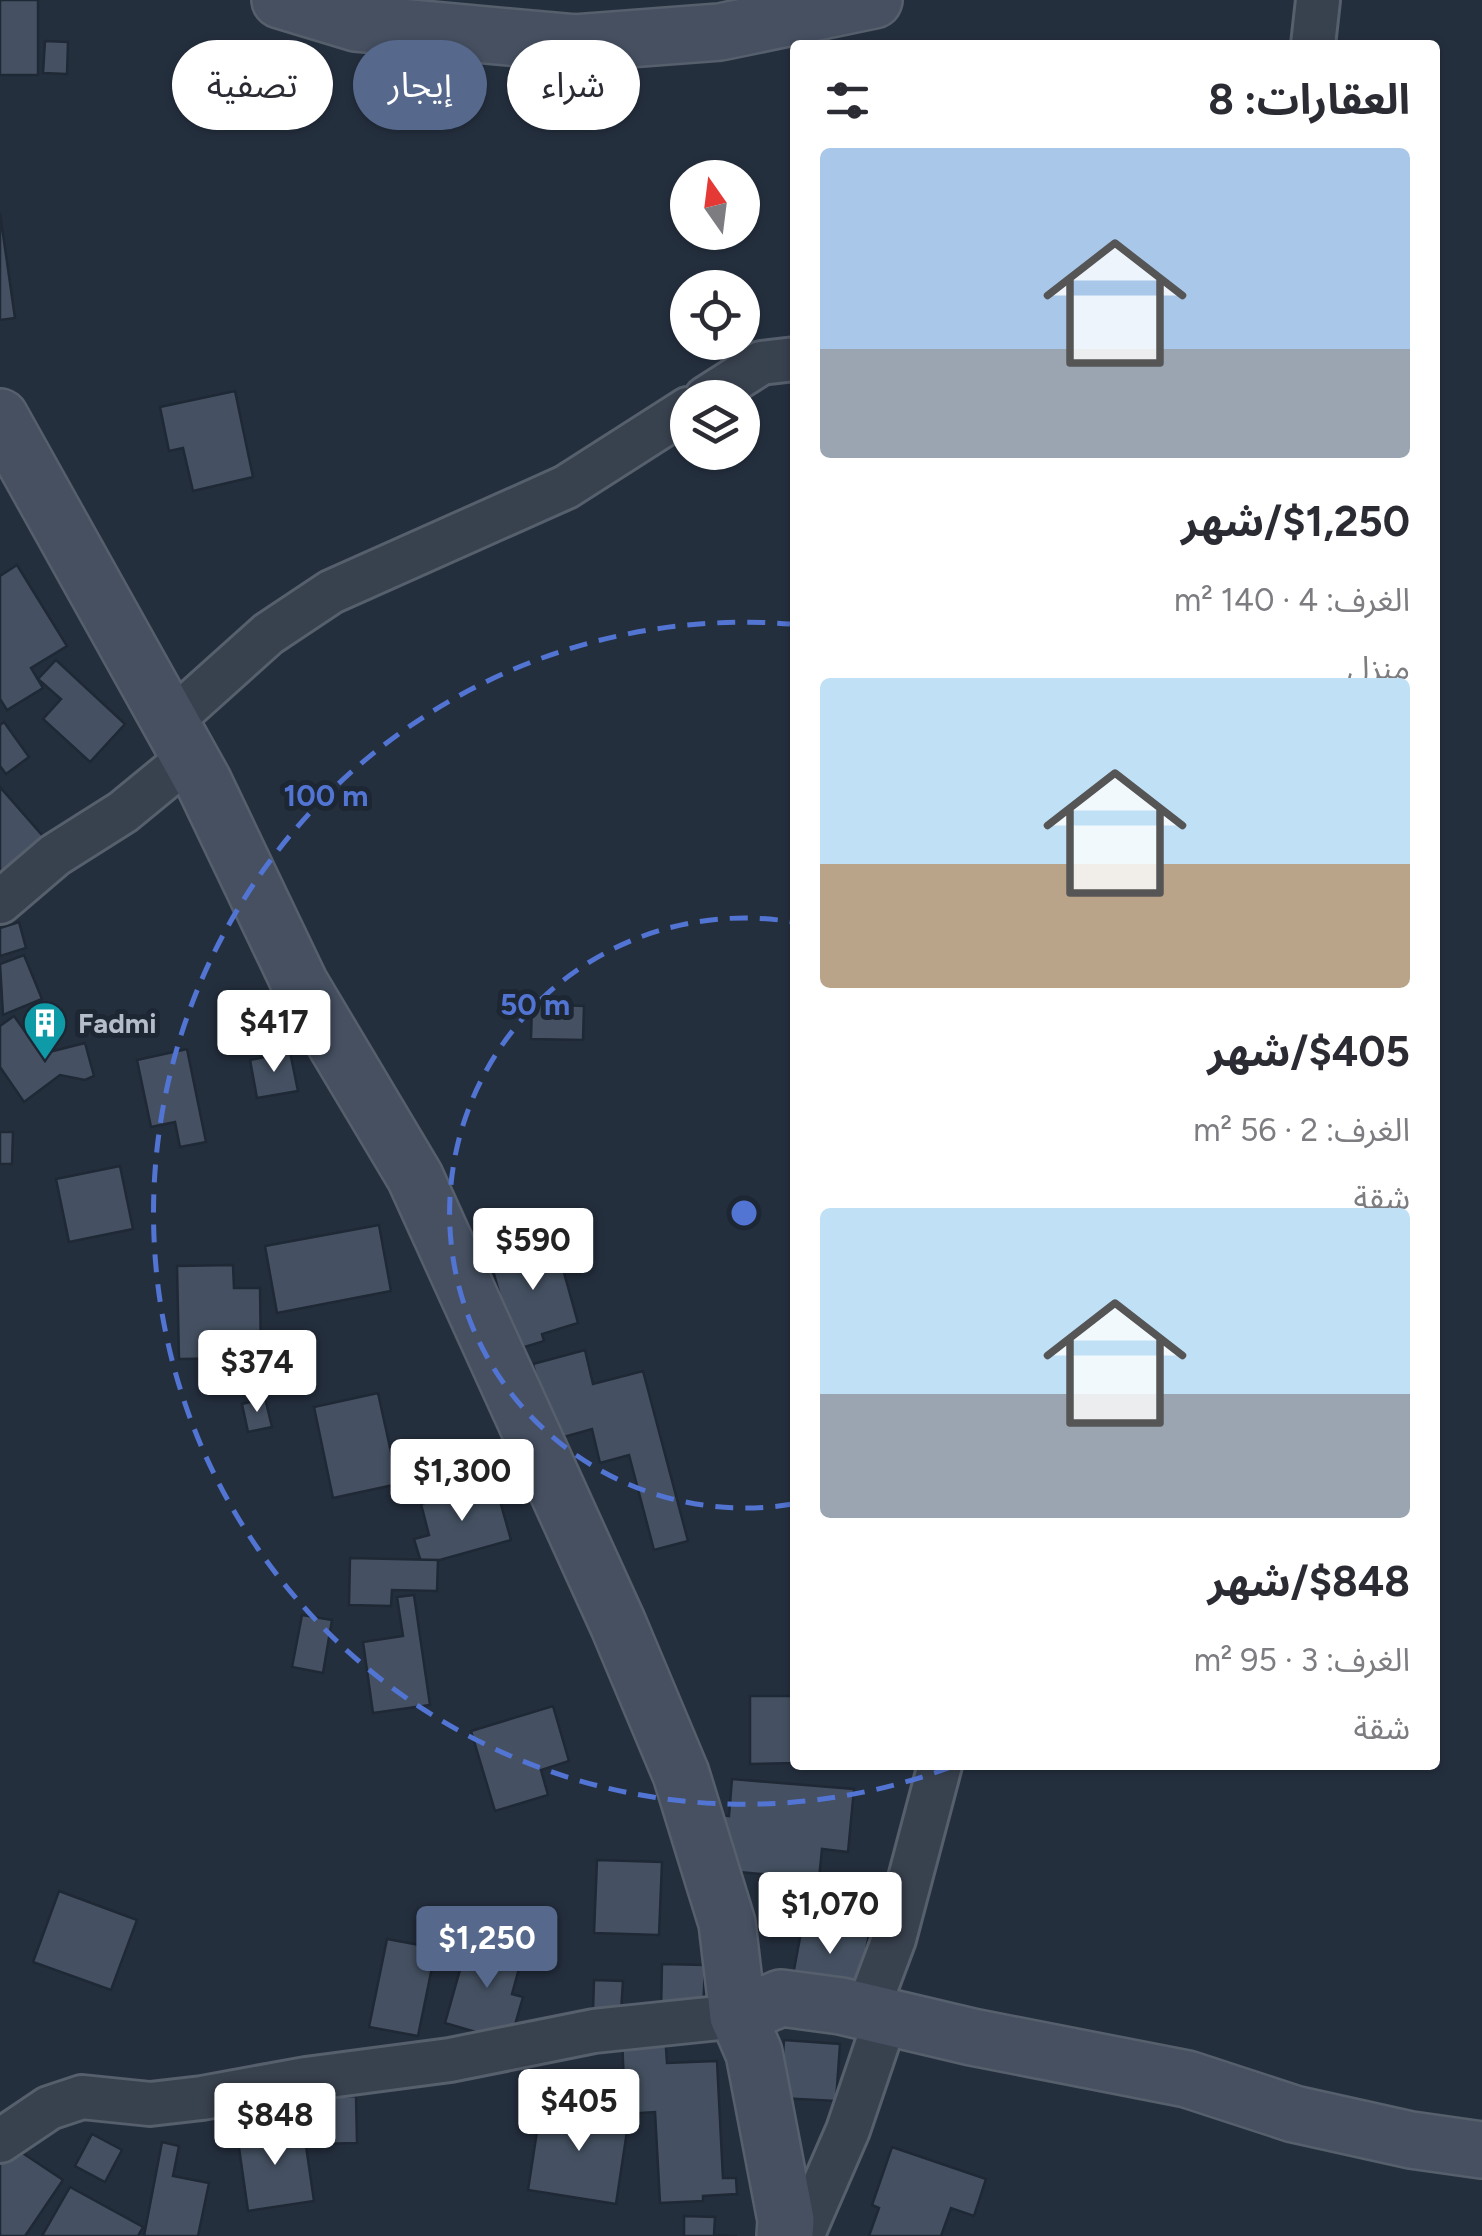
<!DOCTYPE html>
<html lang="ar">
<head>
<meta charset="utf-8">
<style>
	body { margin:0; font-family:Figtree,"Noto Sans Arabic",sans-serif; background:#f2f2f3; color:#2b2b33; direction:rtl; height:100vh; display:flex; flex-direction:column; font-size:38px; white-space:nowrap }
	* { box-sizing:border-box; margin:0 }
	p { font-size:32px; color:#7c7c81 }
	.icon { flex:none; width:55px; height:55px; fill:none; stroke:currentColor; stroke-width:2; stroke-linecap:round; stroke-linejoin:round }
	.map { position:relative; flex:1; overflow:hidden; direction:ltr }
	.panel { position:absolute; left:790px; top:40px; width:650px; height:1730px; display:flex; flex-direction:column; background:#fff; border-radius:10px; box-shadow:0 2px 8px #0004; direction:rtl }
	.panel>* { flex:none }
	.banner { position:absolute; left:30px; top:40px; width:610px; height:90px; direction:rtl; display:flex; gap:20px }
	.needle { width:65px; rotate:346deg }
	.buttons { position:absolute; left:670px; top:160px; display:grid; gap:20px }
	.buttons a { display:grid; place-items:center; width:90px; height:90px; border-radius:50%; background:#fff; box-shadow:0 2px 8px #0004; font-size:50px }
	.price { position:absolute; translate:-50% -85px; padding:0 22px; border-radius:10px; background:#fff; color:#222; font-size:32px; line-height:65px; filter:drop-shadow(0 2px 5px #0008) }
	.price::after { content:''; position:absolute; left:50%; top:60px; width:30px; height:22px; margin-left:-15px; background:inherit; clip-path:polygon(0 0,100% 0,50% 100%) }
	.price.current { background:#56698c; color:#fff }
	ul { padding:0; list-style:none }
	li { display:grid; align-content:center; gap:20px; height:530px; padding:0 30px }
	li span { display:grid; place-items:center; height:310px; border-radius:10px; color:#555 }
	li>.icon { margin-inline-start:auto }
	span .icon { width:180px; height:180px; fill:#fffc; stroke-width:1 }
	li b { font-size:42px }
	h2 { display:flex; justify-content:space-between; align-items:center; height:120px; padding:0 30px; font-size:42px }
	.tag { padding:0 35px; border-radius:45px; background:#fff; box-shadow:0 2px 8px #0004; font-size:35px; line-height:90px }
	.tag.current { background:#56698c; color:#fff }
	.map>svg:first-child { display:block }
	.building { fill:#455162; stroke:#1f2835; stroke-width:2.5 }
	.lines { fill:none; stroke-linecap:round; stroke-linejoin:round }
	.street-casing { stroke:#565f6c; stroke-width:48 }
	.secondary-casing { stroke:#565f6c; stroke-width:60 }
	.street { stroke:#38414e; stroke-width:42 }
	.secondary { stroke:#465061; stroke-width:55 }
	.ring { fill:none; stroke:#5274d3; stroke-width:5; stroke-dasharray:18 12 }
	.labels { text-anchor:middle; stroke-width:10; stroke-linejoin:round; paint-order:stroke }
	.poi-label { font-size:28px; font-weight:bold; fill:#b4bcc9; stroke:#1d2633; text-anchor:start }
	.centre { fill:#5274d3; stroke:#1d2633; stroke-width:5 }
	.ring-label { font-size:30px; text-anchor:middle; font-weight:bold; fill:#5274d3; stroke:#1d2633; stroke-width:10; stroke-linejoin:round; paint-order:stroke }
</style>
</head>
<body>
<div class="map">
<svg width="1482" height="2236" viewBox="0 0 1482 2236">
	<rect width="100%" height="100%" fill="#242f3e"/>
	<g class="building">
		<rect x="0" y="0" width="38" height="75"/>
		<polygon points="45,41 68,42 67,74 43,73"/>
		<polygon points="0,213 15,318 0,320"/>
		<polygon points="235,391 253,477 193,491 183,448 169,451 160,407"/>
		<polygon points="17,565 67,646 31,668 43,688 7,710 0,699 0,576"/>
		<polygon points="56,660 125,724 90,762 43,719 61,699 38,679"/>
		<polygon points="4,722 29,757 6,774 0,766 0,725"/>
		<polygon points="0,787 48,842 0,894"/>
		<polygon points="19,922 26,948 0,956 0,928"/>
		<polygon points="24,955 42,999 3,1015 0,964"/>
		<polygon points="532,1004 584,1006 583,1040 531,1039"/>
		<polygon points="14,1016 41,1054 85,1043 94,1076 85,1080 60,1075 24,1102 0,1067 0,1026"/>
		<polygon points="187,1049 206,1142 180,1147 175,1122 151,1127 137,1060"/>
		<polygon points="290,1052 298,1091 257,1098 250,1060"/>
		<polygon points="0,1132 13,1132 12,1164 0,1164"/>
		<polygon points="120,1166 133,1229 69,1242 56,1179"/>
		<polygon points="379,1225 391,1291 277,1313 265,1246"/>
		<polygon points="549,1238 558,1270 563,1269 578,1323 542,1334 544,1341 515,1350 489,1256"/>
		<polygon points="233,1265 234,1288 260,1288 261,1358 179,1359 177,1266"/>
		<polygon points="585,1350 593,1384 643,1371 688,1541 654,1550 629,1455 600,1463 592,1429 553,1440 533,1364"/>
		<polygon points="378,1393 398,1484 333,1498 314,1407"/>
		<polygon points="265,1398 272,1427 248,1432 242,1404"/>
		<polygon points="495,1483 511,1540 422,1565 414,1539 429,1535 421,1504"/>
		<polygon points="350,1558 438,1560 437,1591 392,1590 391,1606 349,1605"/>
		<polygon points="414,1595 430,1705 373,1713 363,1642 403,1636 397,1597"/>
		<polygon points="302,1615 332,1620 323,1673 292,1667"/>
		<polygon points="750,1696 795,1696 795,1763 750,1764"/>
		<polygon points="553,1706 569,1761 541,1770 548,1795 495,1811 471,1731"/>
		<polygon points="732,1779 854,1789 848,1852 822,1849 819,1879 716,1870 721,1815 729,1816"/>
		<polygon points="597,1860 662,1862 659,1935 594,1933"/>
		<polygon points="59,1891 137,1920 111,1990 33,1962"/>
		<polygon points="805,1911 871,1924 856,2003 790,1991"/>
		<polygon points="469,1938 523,1954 512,1994 523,1997 510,2042 445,2023"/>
		<polygon points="387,1939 436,1948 418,2036 369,2027"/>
		<polygon points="662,1964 705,1965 703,2013 661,2012"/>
		<polygon points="594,1980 623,1981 621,2012 593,2011"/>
		<polygon points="665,2033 667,2063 717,2061 723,2178 736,2178 737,2194 703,2196 703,2201 660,2203 655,2112 625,2114 622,2035"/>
		<polygon points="784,2040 840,2044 836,2101 780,2098"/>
		<polygon points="356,2096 357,2143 317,2144 315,2097"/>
		<polygon points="541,2105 629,2118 616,2204 528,2190"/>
		<polygon points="303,2125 314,2201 248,2211 237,2134"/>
		<polygon points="92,2134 122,2150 105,2182 75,2166"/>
		<polygon points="162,2142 179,2146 173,2176 209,2183 198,2236 144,2236"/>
		<polygon points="9,2144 63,2180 25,2236 0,2236 0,2158"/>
		<polygon points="892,2147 986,2179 974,2216 951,2208 941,2236 869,2236 879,2208 872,2205"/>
		<polygon points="70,2187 143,2227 138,2236 42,2236"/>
		<polygon points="684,2216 715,2217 714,2235 737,2236 684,2236"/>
	</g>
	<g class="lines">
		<g class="street-casing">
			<g id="street">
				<polyline points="1313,45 1318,0"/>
				<polyline points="706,398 761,363 795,359"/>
				<polyline points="170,722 268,634 331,592 566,487 688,409"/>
				<polyline points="0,902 55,855 123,812 190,757"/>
				<polyline points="867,2011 894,1939 940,1765"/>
				<polyline points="0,2141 49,2108 82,2097 150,2104 202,2098 306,2079 450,2060 594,2031 738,2016"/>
				<polyline points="802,2236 848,2130 887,2015"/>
			</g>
		</g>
		<g class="secondary-casing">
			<g id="secondary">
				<polyline points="280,0 356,23 575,43 720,32 874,0"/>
				<polyline points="0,417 203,781 300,984 415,1177 618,1624 681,1774 727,1923 738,2016 754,2053 786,2220 785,2236"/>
				<polyline points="738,2016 781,1998 841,2006 972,2037 1187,2079 1294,2114 1411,2140 1482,2150"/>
			</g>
		</g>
		<use href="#street" class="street"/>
		<use href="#secondary" class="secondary"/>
	</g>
	<g class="ring">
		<path d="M793 1504A295 295 0 1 1 793 922"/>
		<path d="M951 1767A591 591 0 1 1 790 624"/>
	</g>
	<defs>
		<g id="building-pin" transform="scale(2.25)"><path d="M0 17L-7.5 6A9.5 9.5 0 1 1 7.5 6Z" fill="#0f9aa8" stroke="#1d2633"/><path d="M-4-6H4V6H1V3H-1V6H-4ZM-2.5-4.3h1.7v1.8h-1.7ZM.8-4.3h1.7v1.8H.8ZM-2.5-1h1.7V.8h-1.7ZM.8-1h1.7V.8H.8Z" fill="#fff"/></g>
	</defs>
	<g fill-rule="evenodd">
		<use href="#building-pin" x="45" y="1023"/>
	</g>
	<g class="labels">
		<g class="poi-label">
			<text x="78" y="1033">Fadmi</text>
		</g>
	</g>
	<circle cx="744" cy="1213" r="15" class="centre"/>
	<g class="ring-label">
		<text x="326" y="806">100 m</text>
		<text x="535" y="1015">50 m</text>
	</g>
</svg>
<div class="buttons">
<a><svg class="needle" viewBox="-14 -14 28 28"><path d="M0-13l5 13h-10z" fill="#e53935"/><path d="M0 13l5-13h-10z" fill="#7c7c81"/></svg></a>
<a><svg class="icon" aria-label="locate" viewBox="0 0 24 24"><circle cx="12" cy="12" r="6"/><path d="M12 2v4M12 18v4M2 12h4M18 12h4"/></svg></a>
<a><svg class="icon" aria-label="layers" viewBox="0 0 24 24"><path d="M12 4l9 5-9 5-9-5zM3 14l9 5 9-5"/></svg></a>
</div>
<b class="price" style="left:274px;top:1075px">$417</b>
<b class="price" style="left:533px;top:1293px">$590</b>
<b class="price" style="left:257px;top:1415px">$374</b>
<b class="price" style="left:462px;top:1524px">$1,300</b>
<b class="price" style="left:830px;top:1957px">$1,070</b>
<b class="price current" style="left:487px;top:1991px">$1,250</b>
<b class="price" style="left:579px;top:2154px">$405</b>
<b class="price" style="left:275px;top:2168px">$848</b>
<div class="banner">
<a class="tag">شراء</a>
<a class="tag current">إيجار</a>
<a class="tag">تصفية</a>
</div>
<section class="panel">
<h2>العقارات: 8<svg class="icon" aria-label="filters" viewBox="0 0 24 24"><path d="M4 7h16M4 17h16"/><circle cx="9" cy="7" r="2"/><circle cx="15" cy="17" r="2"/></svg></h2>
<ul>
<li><span style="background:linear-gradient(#a9c7e8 65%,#9aa5b1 0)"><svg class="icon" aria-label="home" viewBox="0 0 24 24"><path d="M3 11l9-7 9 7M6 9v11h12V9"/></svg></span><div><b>$1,250/شهر</b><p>الغرف: 4 · 140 m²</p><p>منزل</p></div></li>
<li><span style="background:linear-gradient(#bfe0f5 60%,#b9a48a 0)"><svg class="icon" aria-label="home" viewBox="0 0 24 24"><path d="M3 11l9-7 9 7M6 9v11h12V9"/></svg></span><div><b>$405/شهر</b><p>الغرف: 2 · 56 m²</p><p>شقة</p></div></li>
<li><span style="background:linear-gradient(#bfe0f5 60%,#9aa5b1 0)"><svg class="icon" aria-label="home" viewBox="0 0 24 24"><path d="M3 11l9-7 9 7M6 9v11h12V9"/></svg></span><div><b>$848/شهر</b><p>الغرف: 3 · 95 m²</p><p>شقة</p></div></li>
</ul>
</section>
</div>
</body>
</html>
